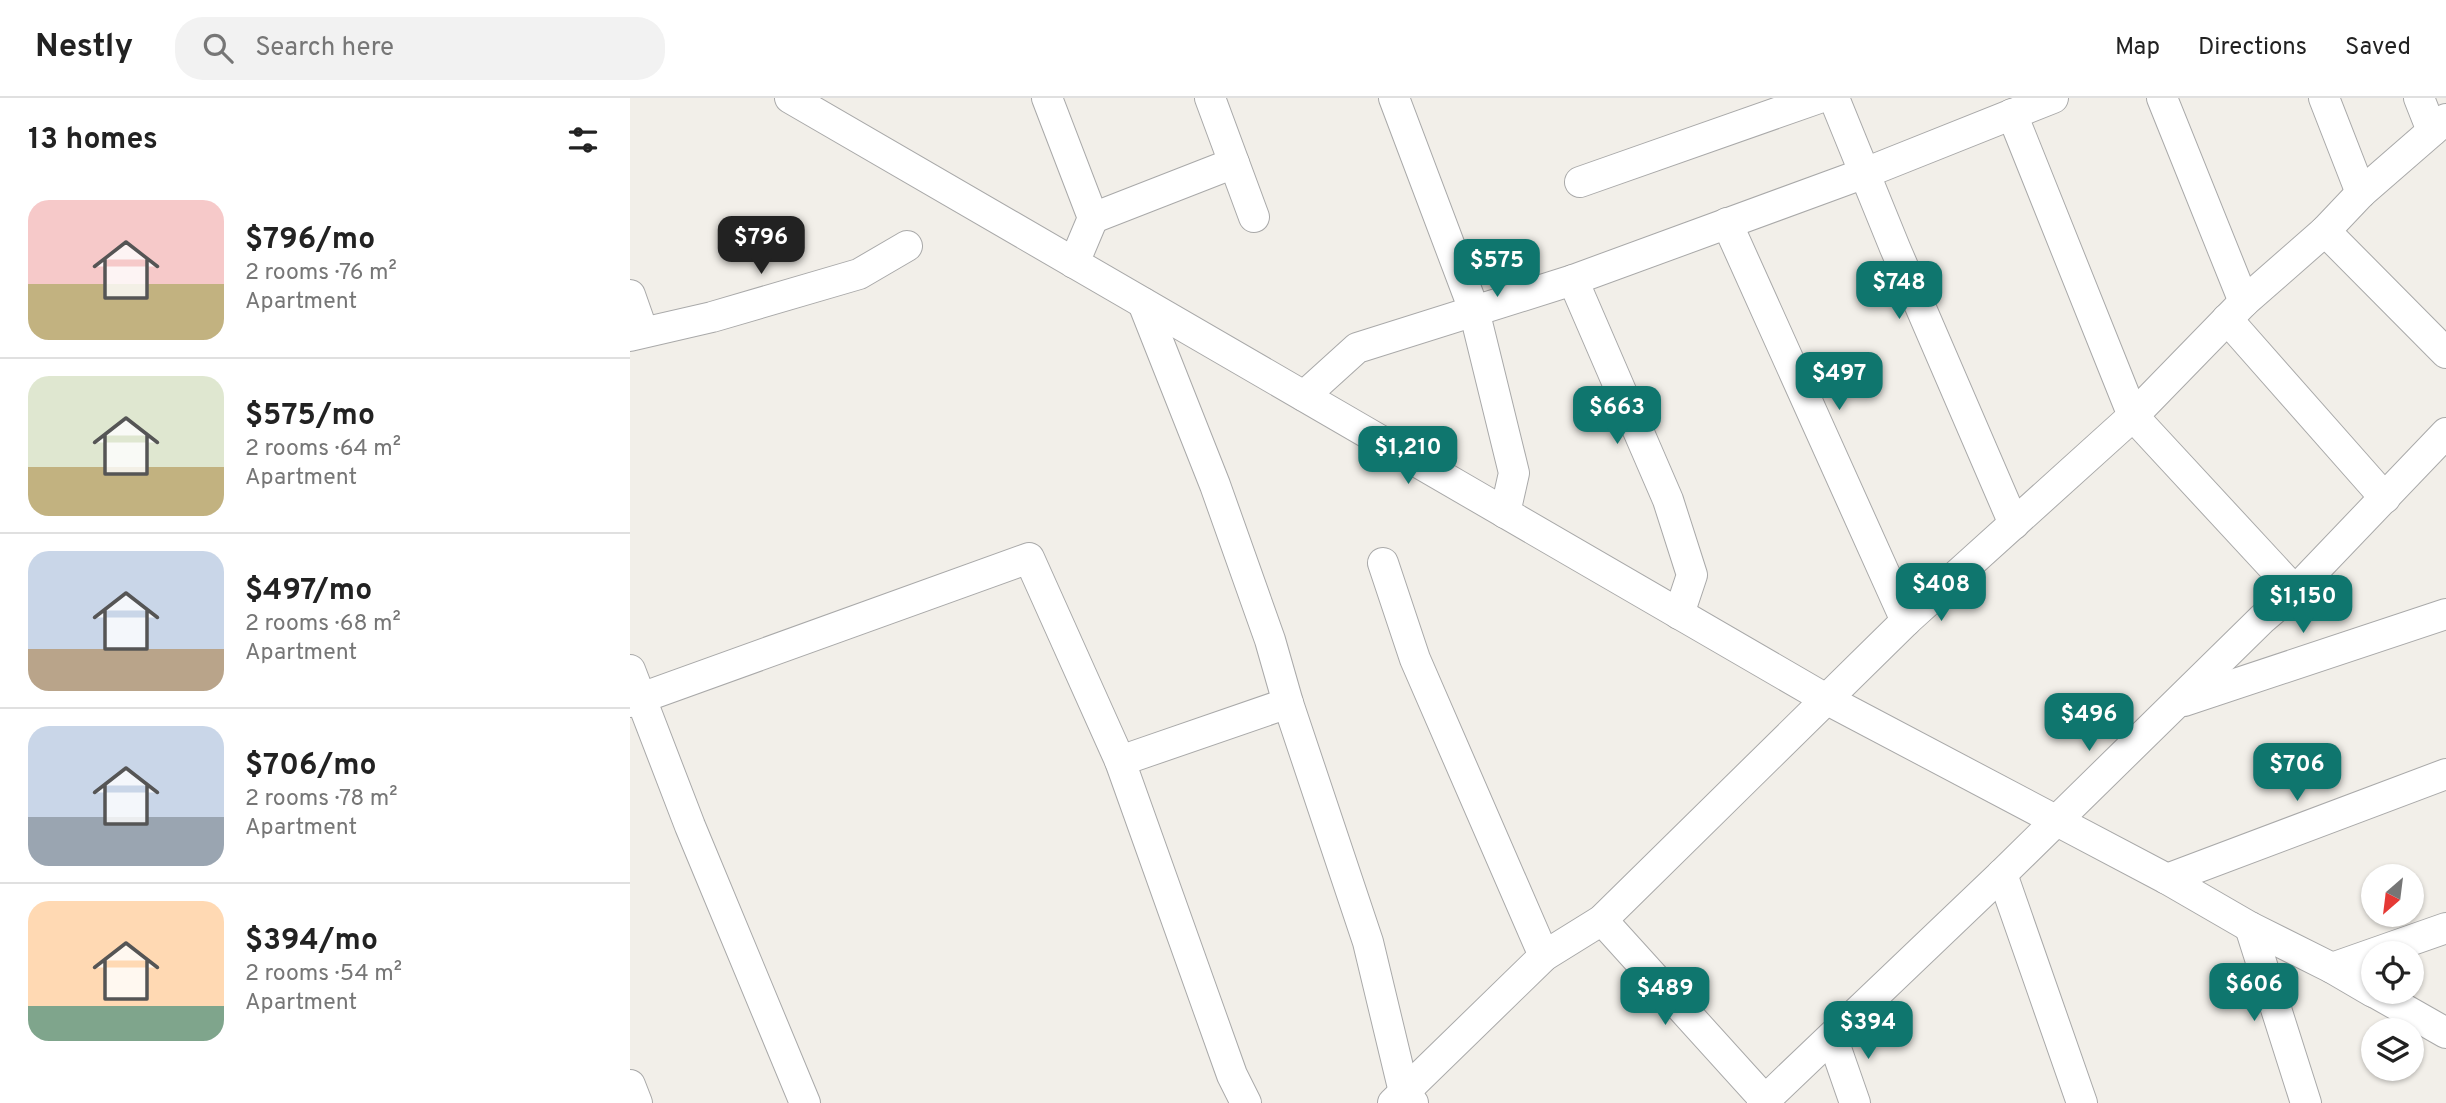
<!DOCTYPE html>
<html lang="en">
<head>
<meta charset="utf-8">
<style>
	body { margin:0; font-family:Overpass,sans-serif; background:#f2f2f2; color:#222; height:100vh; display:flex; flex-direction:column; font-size:26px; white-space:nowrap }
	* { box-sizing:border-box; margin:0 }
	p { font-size:23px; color:#767676 }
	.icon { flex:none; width:38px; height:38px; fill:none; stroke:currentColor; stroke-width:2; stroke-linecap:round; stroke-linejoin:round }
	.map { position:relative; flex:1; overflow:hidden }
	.drawer { display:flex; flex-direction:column; background:#fff; width:630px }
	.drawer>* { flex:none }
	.needle { width:46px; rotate:208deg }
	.buttons { position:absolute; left:1731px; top:766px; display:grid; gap:14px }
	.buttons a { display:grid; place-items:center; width:63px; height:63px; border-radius:50%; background:#fff; box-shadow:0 2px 5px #0004; font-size:35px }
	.price { position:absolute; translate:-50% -60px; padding:0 16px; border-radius:14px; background:#0f766e; color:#fff; font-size:23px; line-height:46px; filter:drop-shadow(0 2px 4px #0008) }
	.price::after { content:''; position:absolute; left:50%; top:42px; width:21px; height:16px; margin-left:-10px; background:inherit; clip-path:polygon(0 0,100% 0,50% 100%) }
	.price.on { background:#222; color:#fff }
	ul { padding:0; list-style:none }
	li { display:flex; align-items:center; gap:21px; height:175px; padding:0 28px }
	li+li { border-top:2px solid #e0e0e0 }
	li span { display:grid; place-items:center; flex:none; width:196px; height:140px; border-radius:21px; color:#555 }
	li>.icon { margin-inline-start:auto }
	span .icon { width:84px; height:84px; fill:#fffc; stroke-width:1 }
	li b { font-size:30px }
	h2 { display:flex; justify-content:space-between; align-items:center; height:84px; padding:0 28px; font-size:30px }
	header { display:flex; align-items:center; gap:42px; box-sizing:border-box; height:98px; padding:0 35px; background:#fff; border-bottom:2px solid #e0e0e0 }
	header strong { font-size:33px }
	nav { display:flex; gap:38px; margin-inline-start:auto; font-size:24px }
	.search { width:490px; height:63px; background:#f2f2f2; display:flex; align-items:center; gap:18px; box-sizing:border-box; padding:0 24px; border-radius:28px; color:#767676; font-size:26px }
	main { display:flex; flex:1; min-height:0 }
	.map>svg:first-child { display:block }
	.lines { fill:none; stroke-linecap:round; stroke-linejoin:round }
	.minor-casing { stroke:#a9a9a9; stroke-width:32 }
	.minor { stroke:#fff; stroke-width:30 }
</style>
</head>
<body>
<header>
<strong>Nestly</strong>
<div class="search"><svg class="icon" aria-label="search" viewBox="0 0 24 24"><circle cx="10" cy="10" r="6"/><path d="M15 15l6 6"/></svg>Search here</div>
<nav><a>Map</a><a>Directions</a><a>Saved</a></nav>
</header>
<main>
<section class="drawer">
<h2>13 homes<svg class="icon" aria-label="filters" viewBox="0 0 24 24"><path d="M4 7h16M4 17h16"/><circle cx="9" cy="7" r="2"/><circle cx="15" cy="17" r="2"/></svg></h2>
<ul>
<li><span style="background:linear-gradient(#f6c9c9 60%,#c2b280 0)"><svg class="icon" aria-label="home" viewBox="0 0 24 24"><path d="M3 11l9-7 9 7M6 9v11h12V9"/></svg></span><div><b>$796/mo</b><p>2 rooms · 76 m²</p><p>Apartment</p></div></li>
<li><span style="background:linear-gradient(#dfe7d0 65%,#c2b280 0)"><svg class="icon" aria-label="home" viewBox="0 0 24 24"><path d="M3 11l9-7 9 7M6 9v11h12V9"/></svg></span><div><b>$575/mo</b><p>2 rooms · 64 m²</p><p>Apartment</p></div></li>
<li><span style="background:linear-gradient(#c9d6e8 70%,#b9a48a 0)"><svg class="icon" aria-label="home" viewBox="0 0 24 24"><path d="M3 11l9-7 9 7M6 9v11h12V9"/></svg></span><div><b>$497/mo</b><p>2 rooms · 68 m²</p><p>Apartment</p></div></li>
<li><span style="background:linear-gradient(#c9d6e8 65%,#9aa5b1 0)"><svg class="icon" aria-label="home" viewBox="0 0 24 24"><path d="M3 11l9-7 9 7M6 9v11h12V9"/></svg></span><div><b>$706/mo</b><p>2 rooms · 78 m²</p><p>Apartment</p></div></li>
<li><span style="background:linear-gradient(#ffd9b3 75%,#7fa58c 0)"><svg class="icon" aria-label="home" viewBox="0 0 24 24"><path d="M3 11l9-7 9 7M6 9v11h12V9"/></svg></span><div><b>$394/mo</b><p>2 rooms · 54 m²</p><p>Apartment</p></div></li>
</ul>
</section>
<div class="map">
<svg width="1816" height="1005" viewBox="0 0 1816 1005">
	<rect width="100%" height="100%" fill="#f2efe9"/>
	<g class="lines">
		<g class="minor-casing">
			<g id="minor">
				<polyline points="160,0 1196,601 1537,781 1620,829 1702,870 1743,894"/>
				<polyline points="417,0 463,120 444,165"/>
				<polyline points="580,0 624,119"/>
				<polyline points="764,0 844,212 884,375 875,415"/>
				<polyline points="1204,0 1265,150 1384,426"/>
				<polyline points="1532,0 1614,204"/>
				<polyline points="1694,0 1731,95"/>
				<polyline points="1789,0 1802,33"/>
				<polyline points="1382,16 1503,318 1665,493"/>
				<polyline points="950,84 1189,0"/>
				<polyline points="463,120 604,65"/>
				<polyline points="1097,125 1276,523"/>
				<polyline points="1695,133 1816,255"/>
				<polyline points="943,182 1038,402 1062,477 1049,516"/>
				<polyline points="0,197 13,234"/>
				<polyline points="513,205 585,387 640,542 658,605 738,844 774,994 783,1005"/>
				<polyline points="1597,221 1755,400"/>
				<polyline points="0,238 82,219 229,176 277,148"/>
				<polyline points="674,298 727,250 943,182 1235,75 1423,0"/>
				<polyline points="753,465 785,561 914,858"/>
				<polyline points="0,572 60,728 175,1005"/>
				<polyline points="1554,603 1816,516"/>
				<polyline points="0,604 399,460 490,663 602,977 616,1005"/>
				<polyline points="490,663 658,605"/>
				<polyline points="1372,776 1452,1005"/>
				<polyline points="1537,781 1816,676"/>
				<polyline points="972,822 1135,1002"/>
				<polyline points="1620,829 1676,1005"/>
				<polyline points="1702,870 1816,830"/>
				<polyline points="1744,894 1816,935"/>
				<polyline points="1202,939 1225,1005"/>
				<polyline points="0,987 7,1005"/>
				<polyline points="763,1005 914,858 972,822 1276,523 1503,318 1614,204 1695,133 1731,95 1816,21"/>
				<polyline points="1132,1005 1372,776 1632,521 1665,493 1816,335"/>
			</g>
		</g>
		<use href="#minor" class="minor"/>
	</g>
</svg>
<div class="buttons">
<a><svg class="needle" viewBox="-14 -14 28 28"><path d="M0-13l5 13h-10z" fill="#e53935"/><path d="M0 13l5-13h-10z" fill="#767676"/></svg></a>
<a><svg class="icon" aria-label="locate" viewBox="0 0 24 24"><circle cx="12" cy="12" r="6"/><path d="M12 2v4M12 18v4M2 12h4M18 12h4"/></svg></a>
<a><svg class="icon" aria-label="layers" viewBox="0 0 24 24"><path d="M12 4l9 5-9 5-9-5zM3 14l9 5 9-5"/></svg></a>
</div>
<b class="price on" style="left:131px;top:178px">$796</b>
<b class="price" style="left:867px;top:201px">$575</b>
<b class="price" style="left:1269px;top:223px">$748</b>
<b class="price" style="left:1209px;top:314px">$497</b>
<b class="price" style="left:987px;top:348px">$663</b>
<b class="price" style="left:778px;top:388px">$1,210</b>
<b class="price" style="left:1311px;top:525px">$408</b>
<b class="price" style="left:1673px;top:537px">$1,150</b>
<b class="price" style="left:1459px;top:655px">$496</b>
<b class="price" style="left:1667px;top:705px">$706</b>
<b class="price" style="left:1624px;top:925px">$606</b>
<b class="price" style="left:1035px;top:929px">$489</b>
<b class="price" style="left:1238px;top:963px">$394</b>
</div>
</main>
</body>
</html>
